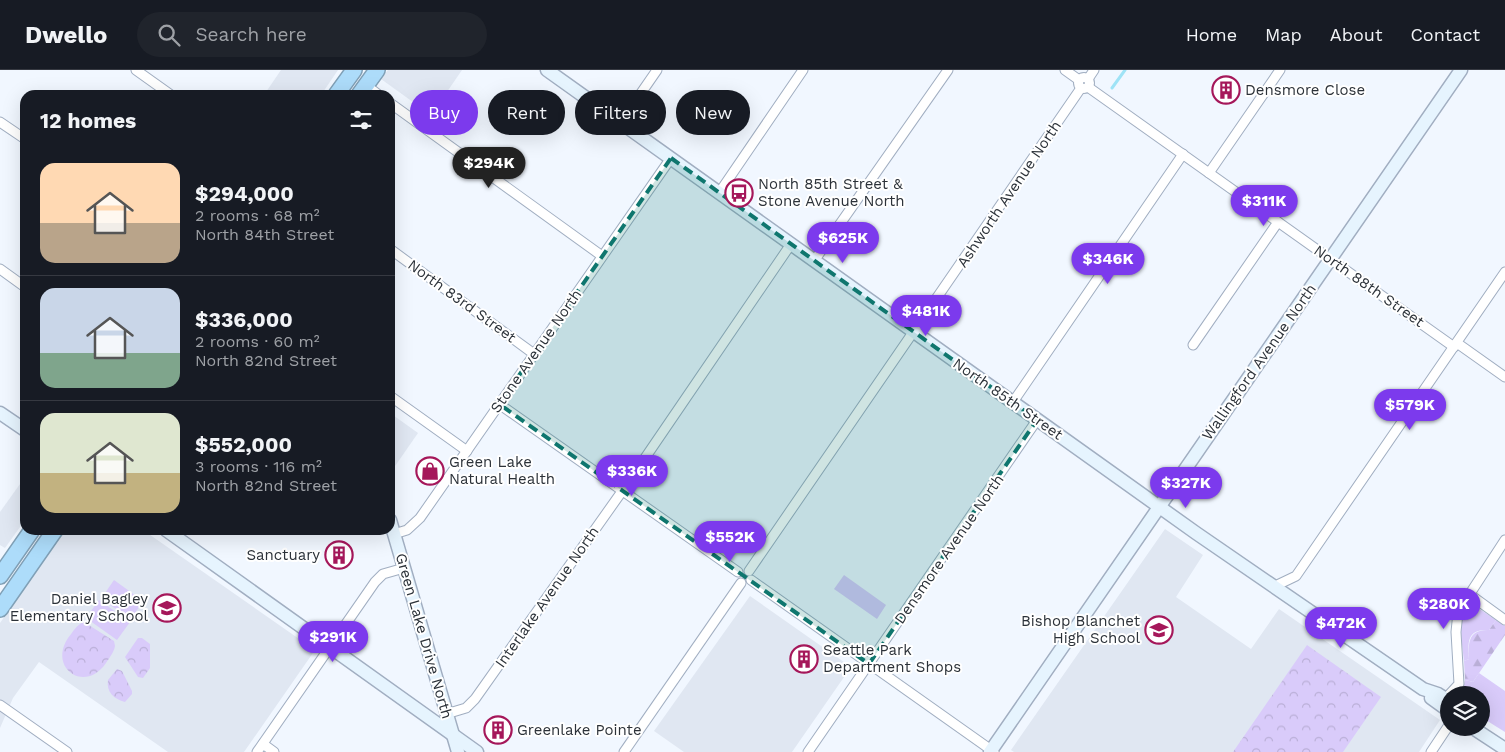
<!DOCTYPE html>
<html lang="en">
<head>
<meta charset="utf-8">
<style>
	body { margin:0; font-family:"Work Sans",sans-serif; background:#20242c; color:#f1f3f6; height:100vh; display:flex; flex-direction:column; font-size:19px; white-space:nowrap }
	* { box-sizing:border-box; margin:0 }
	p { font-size:16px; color:#9ea1a6 }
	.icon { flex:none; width:28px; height:28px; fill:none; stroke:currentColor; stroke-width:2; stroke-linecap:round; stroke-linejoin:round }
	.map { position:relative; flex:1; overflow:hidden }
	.sheet { position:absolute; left:20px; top:20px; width:375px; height:445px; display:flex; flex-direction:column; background:#171b24; border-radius:15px; box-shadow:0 5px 20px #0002 }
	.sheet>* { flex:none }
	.guide { position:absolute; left:410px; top:20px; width:475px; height:45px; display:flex; gap:10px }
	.tools { position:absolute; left:1440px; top:616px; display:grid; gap:10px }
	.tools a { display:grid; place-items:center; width:50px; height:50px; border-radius:50%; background:#171b24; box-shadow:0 5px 20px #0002; font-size:25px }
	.price { position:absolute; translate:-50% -42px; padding:0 11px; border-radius:18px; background:#7c3aed; color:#fff; font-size:16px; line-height:32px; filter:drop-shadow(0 1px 2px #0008) }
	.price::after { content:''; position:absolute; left:50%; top:30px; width:15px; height:11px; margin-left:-8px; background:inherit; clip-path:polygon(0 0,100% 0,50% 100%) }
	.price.active { background:#222; color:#fff }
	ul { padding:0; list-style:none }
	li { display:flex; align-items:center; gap:15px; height:125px; padding:0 20px }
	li+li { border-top:1px solid #363941 }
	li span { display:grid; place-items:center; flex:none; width:140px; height:100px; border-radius:15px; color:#555 }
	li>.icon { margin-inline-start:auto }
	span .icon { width:60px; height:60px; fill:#fffc; stroke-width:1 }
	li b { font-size:21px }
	h2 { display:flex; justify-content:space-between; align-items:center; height:60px; padding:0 20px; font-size:21px }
	.chip { padding:0 18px; border-radius:22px; background:#171b24; box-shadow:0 5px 20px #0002; font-size:18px; line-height:45px }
	.chip.active { background:#7c3aed; color:#fff }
	header { display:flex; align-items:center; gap:30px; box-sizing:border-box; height:70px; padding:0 25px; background:#171b24; border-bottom:1px solid #363941 }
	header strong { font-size:24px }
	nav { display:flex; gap:28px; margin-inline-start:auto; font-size:18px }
	.search { width:350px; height:45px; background:#20242c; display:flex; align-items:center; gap:12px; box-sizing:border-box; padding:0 18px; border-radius:28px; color:#9ea1a6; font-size:19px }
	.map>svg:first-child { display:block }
	.built { fill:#e0e7f2 }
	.green { fill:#d9cbfa }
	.forest { fill:url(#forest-firs) }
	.park { fill:url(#park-crowns) }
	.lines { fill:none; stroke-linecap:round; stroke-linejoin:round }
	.stream { stroke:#9fe3f6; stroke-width:3 }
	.street-casing { stroke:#a1aec1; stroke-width:11 }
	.secondary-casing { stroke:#a1aec1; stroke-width:15 }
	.highway-casing { stroke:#80a0b6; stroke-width:18 }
	.street { stroke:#fff; stroke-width:9 }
	.secondary { stroke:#e6f4fe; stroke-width:12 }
	.highway { stroke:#addcfa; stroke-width:15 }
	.marked { fill:#0f766e; fill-opacity:0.2; stroke:#0f766e; stroke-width:4; stroke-dasharray:10 6; stroke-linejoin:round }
	.labels { text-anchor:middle; stroke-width:4; stroke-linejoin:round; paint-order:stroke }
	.poi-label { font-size:15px; fill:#2c3239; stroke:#fff; text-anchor:start }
	.street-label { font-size:15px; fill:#2c3239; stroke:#fff }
</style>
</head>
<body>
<header>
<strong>Dwello</strong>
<div class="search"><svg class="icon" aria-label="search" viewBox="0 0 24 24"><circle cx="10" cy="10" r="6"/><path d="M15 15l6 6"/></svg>Search here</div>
<nav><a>Home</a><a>Map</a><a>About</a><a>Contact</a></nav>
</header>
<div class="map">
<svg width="1505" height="682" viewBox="0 0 1505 682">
	<defs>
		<pattern id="forest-firs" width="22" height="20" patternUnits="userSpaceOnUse" patternTransform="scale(1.25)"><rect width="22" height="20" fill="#d9cbfa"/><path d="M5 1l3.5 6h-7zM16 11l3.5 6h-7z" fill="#baafd7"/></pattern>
		<pattern id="park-crowns" width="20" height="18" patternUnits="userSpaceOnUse" patternTransform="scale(1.25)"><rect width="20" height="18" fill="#d9cbfa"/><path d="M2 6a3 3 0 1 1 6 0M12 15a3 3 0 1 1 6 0" fill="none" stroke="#baafd7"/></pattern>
	</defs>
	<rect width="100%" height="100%" fill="#f1f7ff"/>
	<g class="built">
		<polygon points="281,0 338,0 321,25 264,25"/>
		<polygon points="388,0 462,0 431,45 381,9"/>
		<polygon points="390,343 418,363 393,399 390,389"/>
		<polygon points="25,407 25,450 5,478 0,475 0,442"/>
		<polygon points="1165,459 1203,485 1176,527 1251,579 1279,539 1440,650 1419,682 1014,682 1011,680"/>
		<polygon points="65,460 143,460 315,580 244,682 168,682 39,592 13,628 0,658 0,553"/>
		<polygon points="750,526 851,597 792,682 684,682 654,661"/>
	</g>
	<g class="green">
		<polygon points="844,505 886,535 877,549 834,519"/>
		<polygon points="114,510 143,531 131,549 101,529"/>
		<polygon points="99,530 130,552 117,570 86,548"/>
		<path d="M1471,536l7,2 18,12 -7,10c-23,-1 -21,13 -20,29l-5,2c-1,-15 -9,-47 7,-55z"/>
		<polygon points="1479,603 1505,621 1505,662 1481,647 1481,625 1453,625 1463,620 1465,610 1473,612"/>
	</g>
	<path class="forest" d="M1496,550l9,6v9l-32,47 -8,-2 -1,-19 5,-2c-1,-15 -1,-30 20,-29z"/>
	<g class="park">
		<path d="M84,552l30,19 1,5c-1,6 -5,11 -9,17 -21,31 -58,5 -38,-25 5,-6 8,-13 16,-16z"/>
		<polygon points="138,568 142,568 150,574 150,598 143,608 138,607 125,587"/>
		<polygon points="1307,575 1381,627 1343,682 1233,682"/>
		<path d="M117,599l5,2 10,20v3l-7,8c-11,-3 -19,-10 -17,-22z"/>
	</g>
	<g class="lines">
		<polyline class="stream" points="1112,18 1125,0"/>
		<g class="street-casing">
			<g id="street">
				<polyline points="136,0 171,25"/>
				<polyline points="1065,0 1079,10"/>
				<circle cx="1084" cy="13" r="5.5"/>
				<polyline points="1088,9 1094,0"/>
				<polyline points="366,15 379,25"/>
				<polyline points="1088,17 1454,277"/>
				<polyline points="390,33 602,186"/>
				<polyline points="0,52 25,69"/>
				<polyline points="621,52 657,0"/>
				<polyline points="1209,103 1280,0"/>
				<polyline points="719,123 803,0"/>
				<polyline points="390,179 534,284"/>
				<polyline points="814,191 948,0"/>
				<polyline points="0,199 25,217"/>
				<polyline points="1457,273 1505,307"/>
				<polyline points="1193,275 1278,152"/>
				<polyline points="390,326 467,381"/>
				<polyline points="1013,332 1183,84"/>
				<polyline points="499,334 738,502"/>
				<polyline points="394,464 407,460 420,448 671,88"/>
				<polyline points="749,501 1081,18"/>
				<polyline points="751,510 994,682"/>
				<polyline points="1273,517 1296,506 1505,202"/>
				<polyline points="1469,524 1505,550"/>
				<polyline points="1446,628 1459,614 1456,562 1458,542 1505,470"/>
				<polyline points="0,635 67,682"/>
				<polyline points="446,644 466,638 475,629 630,410 791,174"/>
				<polyline points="263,674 274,682"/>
				<polyline points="257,682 375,512 383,504 404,498"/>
				<polyline points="624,682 741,513"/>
				<polyline points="808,682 1037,350"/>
				<polyline points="1431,682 1449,655"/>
			</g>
		</g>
		<g class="secondary-casing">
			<g id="secondary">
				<polyline points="547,0 1196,463 1423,619 1438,624 1449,631"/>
				<polyline points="0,343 25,360"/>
				<polyline points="390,450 458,682"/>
				<polyline points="166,460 477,682"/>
				<polyline points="1431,628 1449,641"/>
				<polyline points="1473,658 1505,679"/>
				<polyline points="990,682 1461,0"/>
			</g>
		</g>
		<g class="highway-casing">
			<g id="highway">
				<polyline points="336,25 354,0"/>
				<polyline points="359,25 377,0"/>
				<polyline points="0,506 32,460"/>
				<polyline points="0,539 55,460"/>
			</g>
		</g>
		<use href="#street" class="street"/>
		<use href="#secondary" class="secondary"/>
		<use href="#highway" class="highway"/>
	</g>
	<path class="marked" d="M671,88l366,262 -168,244 -370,-260z"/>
	<defs>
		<g id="building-ring" transform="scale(1.4375)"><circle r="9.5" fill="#fff" stroke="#a5175a" stroke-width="1.5"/><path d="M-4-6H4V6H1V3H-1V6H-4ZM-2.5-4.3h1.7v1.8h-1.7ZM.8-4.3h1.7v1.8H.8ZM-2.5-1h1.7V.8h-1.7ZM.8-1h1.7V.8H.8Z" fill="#a5175a"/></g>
		<g id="bus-ring" transform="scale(1.4375)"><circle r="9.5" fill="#fff" stroke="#a5175a" stroke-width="1.5"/><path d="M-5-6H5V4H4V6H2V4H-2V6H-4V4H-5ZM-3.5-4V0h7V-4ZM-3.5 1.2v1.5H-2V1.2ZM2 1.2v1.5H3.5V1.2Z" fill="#a5175a"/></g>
		<g id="shop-ring" transform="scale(1.4375)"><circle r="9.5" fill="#fff" stroke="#a5175a" stroke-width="1.5"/><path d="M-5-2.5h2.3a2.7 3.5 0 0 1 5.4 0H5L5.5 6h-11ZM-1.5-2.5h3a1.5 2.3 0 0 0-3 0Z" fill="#a5175a"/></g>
		<g id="school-ring" transform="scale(1.4375)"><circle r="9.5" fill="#fff" stroke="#a5175a" stroke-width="1.5"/><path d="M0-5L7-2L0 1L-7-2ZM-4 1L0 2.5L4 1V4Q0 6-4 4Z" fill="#a5175a"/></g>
	</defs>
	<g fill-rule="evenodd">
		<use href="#building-ring" x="1226" y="20"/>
		<use href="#bus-ring" x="739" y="123"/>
		<use href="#shop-ring" x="430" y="401"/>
		<use href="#building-ring" x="339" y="485"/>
		<use href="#school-ring" x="167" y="538"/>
		<use href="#school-ring" x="1159" y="560"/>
		<use href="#building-ring" x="804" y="589"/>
		<use href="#building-ring" x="498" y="660"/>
	</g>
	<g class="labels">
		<g class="poi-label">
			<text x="1245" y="25">Densmore Close</text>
			<text x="758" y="119">North 85th Street &amp;<tspan x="758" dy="17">Stone Avenue North</tspan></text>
			<text x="449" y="397">Green Lake<tspan x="449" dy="17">Natural Health</tspan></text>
			<text x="320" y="490" text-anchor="end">Sanctuary</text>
			<text x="148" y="534" text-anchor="end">Daniel Bagley<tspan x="148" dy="17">Elementary School</tspan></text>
			<text x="1140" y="556" text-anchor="end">Bishop Blanchet<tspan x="1140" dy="17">High School</tspan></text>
			<text x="823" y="585">Seattle Park<tspan x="823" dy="17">Department Shops</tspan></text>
			<text x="517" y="665">Greenlake Pointe</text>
		</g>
		<g class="street-label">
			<text transform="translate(1009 124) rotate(-56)" y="5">Ashworth Avenue North</text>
			<text transform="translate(1369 216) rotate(35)" y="5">North 88th Street</text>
			<text transform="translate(462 231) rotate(36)" y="5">North 83rd Street</text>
			<text transform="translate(536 281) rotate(-55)" y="5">Stone Avenue North</text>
			<text transform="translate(1259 292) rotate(-55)" y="5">Wallingford Avenue North</text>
			<text transform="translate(1008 329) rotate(35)" y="5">North 85th Street</text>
			<text transform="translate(949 479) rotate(-55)" y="5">Densmore Avenue North</text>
			<text transform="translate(547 527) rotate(-55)" y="5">Interlake Avenue North</text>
			<text transform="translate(424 566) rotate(74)" y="5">Green Lake Drive North</text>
		</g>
	</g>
</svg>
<div class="tools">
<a><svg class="icon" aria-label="layers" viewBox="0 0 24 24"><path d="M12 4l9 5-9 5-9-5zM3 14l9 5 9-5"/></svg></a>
</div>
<b class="price active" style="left:489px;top:119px">$294K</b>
<b class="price" style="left:1264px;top:157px">$311K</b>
<b class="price" style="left:843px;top:194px">$625K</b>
<b class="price" style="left:1108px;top:215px">$346K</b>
<b class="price" style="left:926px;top:267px">$481K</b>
<b class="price" style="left:1410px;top:361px">$579K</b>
<b class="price" style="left:632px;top:427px">$336K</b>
<b class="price" style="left:1186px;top:439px">$327K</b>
<b class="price" style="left:730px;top:493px">$552K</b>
<b class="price" style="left:1444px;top:560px">$280K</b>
<b class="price" style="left:1341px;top:579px">$472K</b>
<b class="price" style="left:333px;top:593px">$291K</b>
<div class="guide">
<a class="chip active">Buy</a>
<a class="chip">Rent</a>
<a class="chip">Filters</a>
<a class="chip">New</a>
</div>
<section class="sheet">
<h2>12 homes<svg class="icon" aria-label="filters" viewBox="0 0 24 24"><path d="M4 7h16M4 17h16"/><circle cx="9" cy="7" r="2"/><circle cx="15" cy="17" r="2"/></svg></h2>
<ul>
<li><span style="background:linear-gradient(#ffd9b3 60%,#b9a48a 0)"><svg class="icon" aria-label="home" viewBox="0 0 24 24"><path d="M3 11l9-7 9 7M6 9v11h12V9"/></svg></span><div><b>$294,000</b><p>2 rooms · 68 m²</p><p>North 84th Street</p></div></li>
<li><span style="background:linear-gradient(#c9d6e8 65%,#7fa58c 0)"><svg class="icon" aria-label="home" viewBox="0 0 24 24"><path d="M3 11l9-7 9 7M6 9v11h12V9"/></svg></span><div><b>$336,000</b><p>2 rooms · 60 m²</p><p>North 82nd Street</p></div></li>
<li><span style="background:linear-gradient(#dfe7d0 60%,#c2b280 0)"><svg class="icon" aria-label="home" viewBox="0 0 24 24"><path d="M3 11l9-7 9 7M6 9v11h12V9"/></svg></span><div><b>$552,000</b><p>3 rooms · 116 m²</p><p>North 82nd Street</p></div></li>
</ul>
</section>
</div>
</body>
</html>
